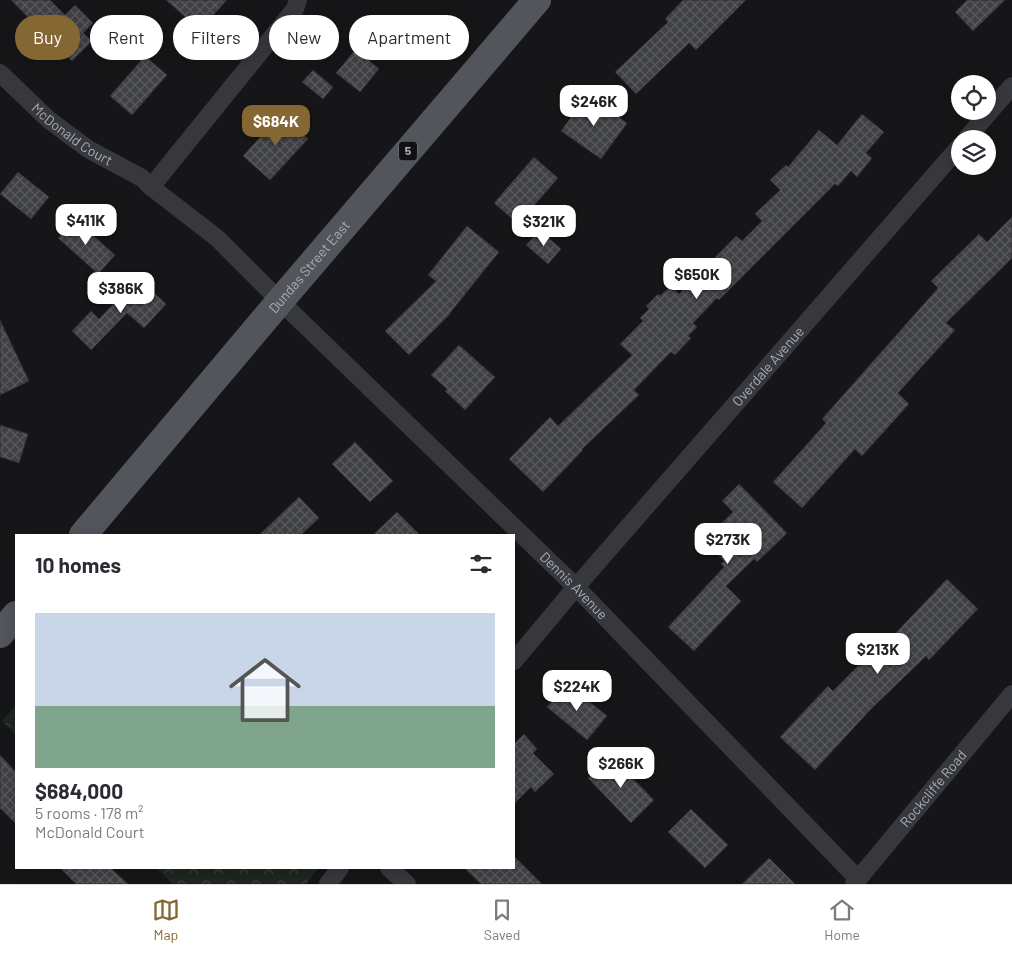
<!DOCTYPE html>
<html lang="en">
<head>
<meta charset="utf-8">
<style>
	body { margin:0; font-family:Barlow,sans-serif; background:#f7f7f7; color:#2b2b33; height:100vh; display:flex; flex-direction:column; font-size:19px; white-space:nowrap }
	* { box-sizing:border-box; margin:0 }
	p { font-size:16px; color:#7c7c81 }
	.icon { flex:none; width:28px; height:28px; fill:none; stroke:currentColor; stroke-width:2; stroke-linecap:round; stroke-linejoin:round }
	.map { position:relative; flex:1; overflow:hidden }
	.panel { position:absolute; left:15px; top:534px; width:500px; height:335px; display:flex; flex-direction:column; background:#fff; border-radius:0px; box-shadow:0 2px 12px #0003 }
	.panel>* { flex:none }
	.top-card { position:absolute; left:15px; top:15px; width:500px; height:45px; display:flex; gap:10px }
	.tools { position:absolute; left:951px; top:75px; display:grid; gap:10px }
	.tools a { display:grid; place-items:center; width:45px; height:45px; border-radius:50%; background:#fff; box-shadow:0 2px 12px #0003; font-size:25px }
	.price { position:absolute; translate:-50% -42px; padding:0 11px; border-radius:10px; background:#fff; color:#222; font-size:16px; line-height:32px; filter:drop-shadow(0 1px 2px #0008) }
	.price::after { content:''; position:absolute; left:50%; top:30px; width:15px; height:11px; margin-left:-8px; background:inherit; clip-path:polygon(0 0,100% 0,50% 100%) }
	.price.active { background:#856733; color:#fff }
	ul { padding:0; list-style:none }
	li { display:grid; align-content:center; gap:10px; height:265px; padding:0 20px }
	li+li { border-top:1px solid #e1e1e2 }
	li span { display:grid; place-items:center; height:155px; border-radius:0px; color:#555 }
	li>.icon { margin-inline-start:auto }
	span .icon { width:90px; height:90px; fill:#fffc; stroke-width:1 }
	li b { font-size:21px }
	h2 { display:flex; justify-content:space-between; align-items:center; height:60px; padding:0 20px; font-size:21px }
	.pill { padding:0 18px; border-radius:22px; background:#fff; box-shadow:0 2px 12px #0003; font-size:18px; line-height:45px }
	.pill.active { background:#856733; color:#fff }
	.tab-bar { display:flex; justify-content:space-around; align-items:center; height:70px; border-top:1px solid #e1e1e2; background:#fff; font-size:14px; color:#7c7c81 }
	.tab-bar a { display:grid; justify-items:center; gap:2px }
	.tab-bar .active { color:#856733 }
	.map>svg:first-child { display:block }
	.park { fill:url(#park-crowns) }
	.building { fill:url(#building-cross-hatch); stroke:#303034 }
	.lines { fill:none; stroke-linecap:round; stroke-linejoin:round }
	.street { stroke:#37383d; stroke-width:18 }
	.primary { stroke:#53555c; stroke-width:28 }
	.labels { text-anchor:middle; stroke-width:4; stroke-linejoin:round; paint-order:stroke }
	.shield { fill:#111113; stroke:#7b7e86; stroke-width:1 }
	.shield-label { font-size:12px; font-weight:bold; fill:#a8adb8 }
	.street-label { font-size:14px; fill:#a8adb8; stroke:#111113 }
</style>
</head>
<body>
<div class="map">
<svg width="1012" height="884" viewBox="0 0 1012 884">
	<defs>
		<pattern id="park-crowns" width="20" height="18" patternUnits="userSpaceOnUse" patternTransform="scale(1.25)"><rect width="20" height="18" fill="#1e261f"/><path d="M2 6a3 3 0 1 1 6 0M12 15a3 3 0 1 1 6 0" fill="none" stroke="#3c433d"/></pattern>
		<pattern id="building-cross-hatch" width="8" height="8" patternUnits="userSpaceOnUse" patternTransform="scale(1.25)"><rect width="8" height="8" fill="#404145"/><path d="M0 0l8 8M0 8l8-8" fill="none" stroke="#595a5e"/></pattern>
	</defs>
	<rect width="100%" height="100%" fill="#161618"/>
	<g class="park">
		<polygon points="16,705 16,735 2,721"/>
		<polygon points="156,868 318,868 306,884 173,884"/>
	</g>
	<g class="building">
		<polygon points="11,0 50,0 65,15 75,5 93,23 83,33 92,41 72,61 64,53 57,59 47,49 53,43"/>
		<polygon points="166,0 227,0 200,30"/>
		<polygon points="683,0 746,0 696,50 689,43 636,94 615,72 668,22 665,19"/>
		<polygon points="967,0 1005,0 973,31 955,12"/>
		<polygon points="356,49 379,69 360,92 336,73"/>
		<polygon points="145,56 167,75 132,115 110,96"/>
		<polygon points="313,70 333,87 323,99 302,82"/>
		<polygon points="587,95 627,123 601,159 561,131"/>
		<polygon points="281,114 308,139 270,180 243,156"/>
		<polygon points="862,114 884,132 866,153 872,158 857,177 851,171 838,186 835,184 719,300 717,298 693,323 697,327 688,336 691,338 675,355 671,352 634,390 639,395 582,449 583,450 543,492 509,459 550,417 558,426 632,355 620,344 643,321 640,318 649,309 646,306 658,294 660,296 671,286 679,294 736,236 742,241 762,221 755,214 780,190 770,180 786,165 788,167 819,130 837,145"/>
		<polygon points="534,157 558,178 518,224 494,203"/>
		<polygon points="18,172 49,197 31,219 0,194"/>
		<polygon points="1012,217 1012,258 946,323 955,330 898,393 909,404 862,456 855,449 802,508 773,482 826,423 822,419 938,288 931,281 979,234 987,242"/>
		<polygon points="75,219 115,255 98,274 58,238"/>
		<polygon points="467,226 499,252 450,313 450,314 409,355 385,331 436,281 428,275"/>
		<polygon points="540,230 561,249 548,264 526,245"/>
		<polygon points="138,278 166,304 144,328 127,313 91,350 72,331 91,311 99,319"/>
		<polygon points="0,320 29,381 0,395"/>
		<polygon points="459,345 495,377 465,410 445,391 447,389 431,375"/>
		<polygon points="0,425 28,434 19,463 0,457"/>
		<polygon points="355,442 393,481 370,502 332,464"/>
		<polygon points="739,484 787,533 757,562 754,559 726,586 741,601 694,651 668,627 724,567 721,564 724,561 704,540 733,512 722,501"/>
		<polygon points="299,497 319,518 301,535 259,535"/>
		<polygon points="397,512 420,535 373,535"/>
		<polygon points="947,579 978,609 929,660 926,656 870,710 815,770 780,737 828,686 833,691 888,636 891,638"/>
		<polygon points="567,683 607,716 587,740 547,707"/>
		<polygon points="524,734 537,749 533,753 554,774 535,792 531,787 514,804 514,744"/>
		<polygon points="0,755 16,772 16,824 0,808"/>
		<polygon points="611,756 654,800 631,823 588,778"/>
		<polygon points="691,809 728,845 705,868 668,832"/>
		<polygon points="514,856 542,884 481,884 464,868 514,868"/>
		<polygon points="769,858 795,884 742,884"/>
		<polygon points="60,868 111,868 128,884 76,884"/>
	</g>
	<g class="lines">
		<g class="street">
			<path id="s1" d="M0,73l49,47 39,29 54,29 9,9 66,51 63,63 296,286 282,292"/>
			<polyline points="966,139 1012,86"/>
			<polyline points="151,187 295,9 298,0"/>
			<path id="s2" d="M514,661l62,-74 384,-441"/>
			<polyline points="389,868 407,884"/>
			<polyline points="328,884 340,868"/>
			<path id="s3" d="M854,884l158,-190"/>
		</g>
		<g class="primary">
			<path id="s4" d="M83,535l197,-234 257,-301"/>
			<polyline points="0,634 16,615"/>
		</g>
	</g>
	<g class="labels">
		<rect class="shield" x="399" y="141.5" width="18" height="19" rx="4"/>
		<g class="shield-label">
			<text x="408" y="155">5</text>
		</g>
		<g class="street-label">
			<text dy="5" stroke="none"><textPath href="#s1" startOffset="95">McDonald Court</textPath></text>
			<text dy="5" stroke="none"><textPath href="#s4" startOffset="351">Dundas Street East</textPath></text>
			<text dy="5" stroke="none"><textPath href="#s2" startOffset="389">Overdale Avenue</textPath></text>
			<text dy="5" stroke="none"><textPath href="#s1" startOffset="772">Dennis Avenue</textPath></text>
			<text dy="5" stroke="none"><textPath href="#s3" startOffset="124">Rockcliffe Road</textPath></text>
		</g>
	</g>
</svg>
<div class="tools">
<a><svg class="icon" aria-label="locate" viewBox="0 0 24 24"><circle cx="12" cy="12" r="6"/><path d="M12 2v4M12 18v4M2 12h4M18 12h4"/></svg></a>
<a><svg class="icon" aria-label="layers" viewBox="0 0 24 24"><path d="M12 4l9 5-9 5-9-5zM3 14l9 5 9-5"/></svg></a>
</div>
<b class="price" style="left:594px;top:127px">$246K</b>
<b class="price active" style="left:276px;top:147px">$684K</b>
<b class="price" style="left:86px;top:246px">$411K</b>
<b class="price" style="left:544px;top:247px">$321K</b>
<b class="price" style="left:697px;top:300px">$650K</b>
<b class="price" style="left:121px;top:314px">$386K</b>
<b class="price" style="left:728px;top:565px">$273K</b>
<b class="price" style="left:878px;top:675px">$213K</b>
<b class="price" style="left:577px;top:712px">$224K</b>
<b class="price" style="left:621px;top:789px">$266K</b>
<div class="top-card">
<a class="pill active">Buy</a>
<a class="pill">Rent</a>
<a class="pill">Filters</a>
<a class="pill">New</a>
<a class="pill">Apartment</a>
</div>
<section class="panel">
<h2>10 homes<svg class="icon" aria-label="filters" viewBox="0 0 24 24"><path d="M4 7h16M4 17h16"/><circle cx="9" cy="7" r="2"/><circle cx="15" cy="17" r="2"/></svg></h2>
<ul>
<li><span style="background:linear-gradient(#c9d6e8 60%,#7fa58c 0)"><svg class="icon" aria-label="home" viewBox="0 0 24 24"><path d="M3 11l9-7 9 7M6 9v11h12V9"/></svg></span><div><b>$684,000</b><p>5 rooms · 178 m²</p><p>McDonald Court</p></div></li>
</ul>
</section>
</div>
<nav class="tab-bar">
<a class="active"><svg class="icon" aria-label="map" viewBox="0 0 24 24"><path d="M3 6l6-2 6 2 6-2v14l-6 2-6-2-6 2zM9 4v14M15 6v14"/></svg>Map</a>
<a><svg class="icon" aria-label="saved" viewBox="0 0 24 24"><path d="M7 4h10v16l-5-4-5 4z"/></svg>Saved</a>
<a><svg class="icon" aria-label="home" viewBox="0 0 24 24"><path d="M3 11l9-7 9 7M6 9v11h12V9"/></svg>Home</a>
</nav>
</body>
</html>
